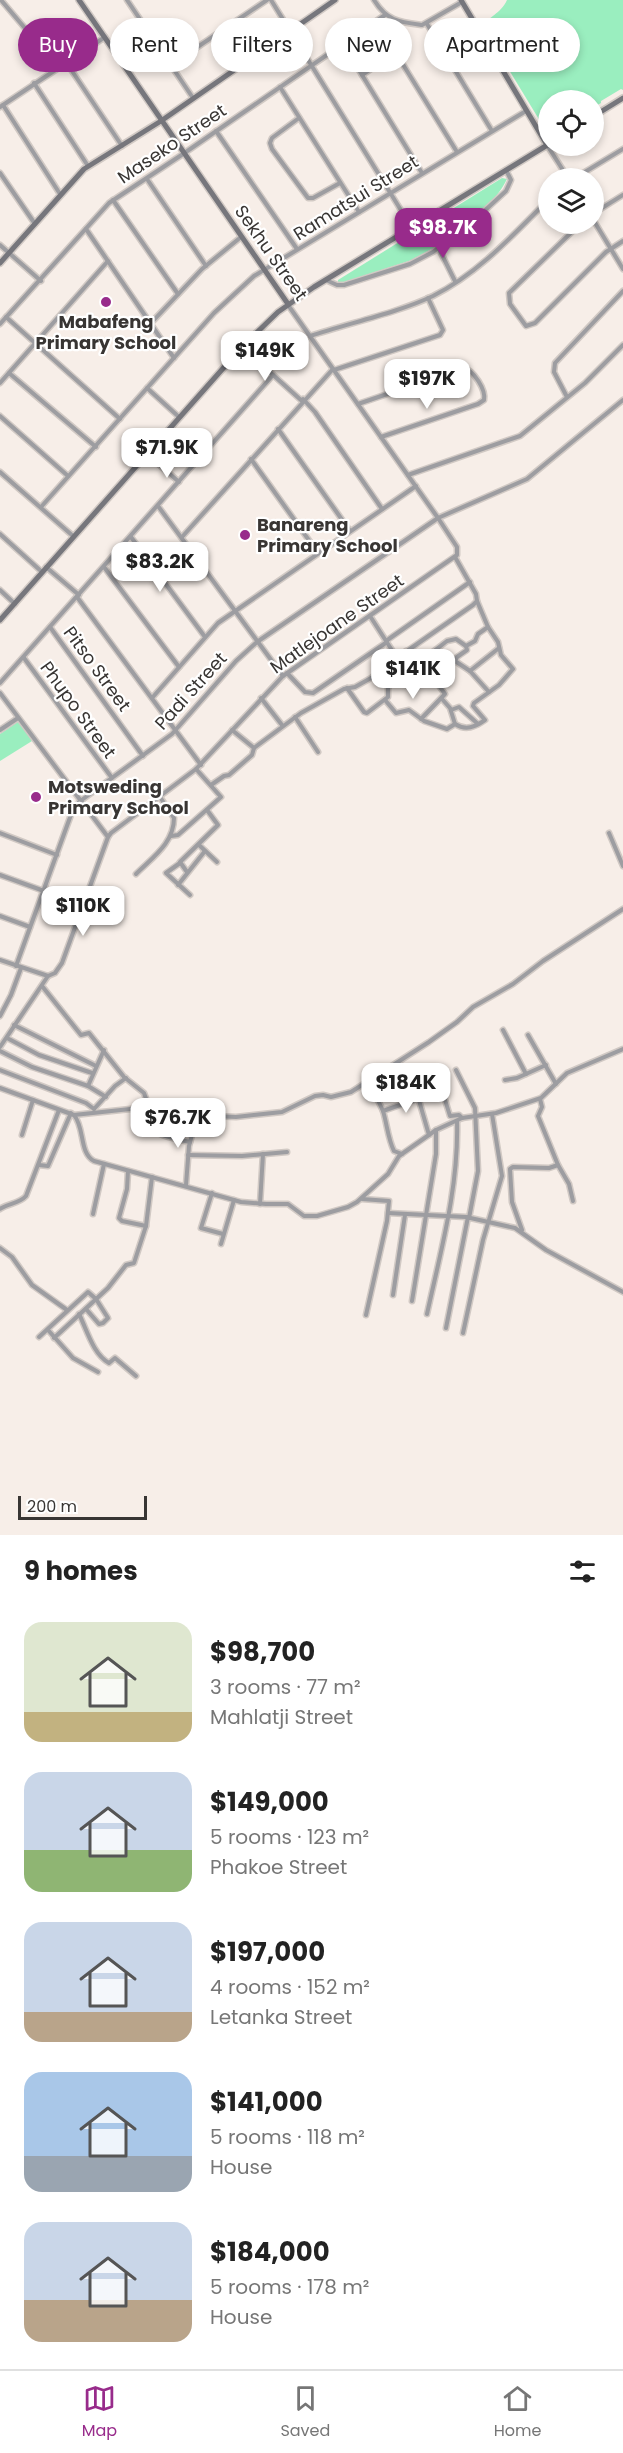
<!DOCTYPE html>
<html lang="en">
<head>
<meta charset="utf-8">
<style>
	body { margin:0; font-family:Poppins,sans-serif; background:#f6f6f6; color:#222; height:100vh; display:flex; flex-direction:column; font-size:22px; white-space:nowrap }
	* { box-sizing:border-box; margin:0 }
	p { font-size:20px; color:#767676 }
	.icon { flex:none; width:33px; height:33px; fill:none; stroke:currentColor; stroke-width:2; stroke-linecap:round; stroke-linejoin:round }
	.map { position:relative; height:1535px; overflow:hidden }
	.sheet { display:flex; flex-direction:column; background:#fff; flex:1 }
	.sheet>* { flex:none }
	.banner { position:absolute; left:18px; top:18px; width:588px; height:54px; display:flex; gap:12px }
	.fabs { position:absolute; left:538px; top:90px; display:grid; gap:12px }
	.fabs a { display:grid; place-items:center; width:66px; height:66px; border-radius:50%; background:#fff; box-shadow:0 3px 9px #0003; font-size:30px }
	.scale { position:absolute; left:18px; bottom:15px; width:129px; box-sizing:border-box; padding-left:6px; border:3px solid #383533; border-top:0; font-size:16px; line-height:21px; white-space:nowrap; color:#383533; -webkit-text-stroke:4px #fff; paint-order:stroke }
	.price { position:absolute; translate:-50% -51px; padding:0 14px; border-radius:12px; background:#fff; color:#222; font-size:20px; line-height:39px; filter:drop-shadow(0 2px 3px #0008) }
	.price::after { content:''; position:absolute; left:50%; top:36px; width:18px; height:14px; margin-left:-9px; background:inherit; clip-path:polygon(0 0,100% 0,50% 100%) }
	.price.on { background:#982b8b; color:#fff }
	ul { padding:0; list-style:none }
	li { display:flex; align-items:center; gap:18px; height:150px; padding:0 24px }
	li span { display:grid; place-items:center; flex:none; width:168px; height:120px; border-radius:18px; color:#555 }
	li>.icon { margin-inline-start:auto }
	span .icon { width:72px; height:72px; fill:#fffc; stroke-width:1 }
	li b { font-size:26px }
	h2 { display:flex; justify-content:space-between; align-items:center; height:72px; padding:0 24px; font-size:26px }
	.pill { padding:0 21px; border-radius:27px; background:#fff; box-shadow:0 3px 9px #0003; font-size:21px; line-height:54px }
	.pill.on { background:#982b8b; color:#fff }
	.menu { display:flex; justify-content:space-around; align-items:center; height:84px; border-top:2px solid #e0e0e0; background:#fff; font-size:16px; color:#767676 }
	.menu a { display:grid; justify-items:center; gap:3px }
	.menu .on { color:#982b8b }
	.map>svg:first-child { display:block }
	.green { fill:#9aeebf }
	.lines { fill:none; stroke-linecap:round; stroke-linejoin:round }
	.street-casing { stroke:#d1c9c4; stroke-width:7 }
	.secondary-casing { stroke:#d1c9c4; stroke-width:8 }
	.street { stroke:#9d9da1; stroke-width:4 }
	.secondary { stroke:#76767c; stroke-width:5 }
	.poi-dot { fill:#982b8b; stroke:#fff; stroke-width:2 }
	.labels { text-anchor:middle; stroke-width:4.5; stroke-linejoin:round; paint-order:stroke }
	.street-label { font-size:18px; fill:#383533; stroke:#fff }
	.poi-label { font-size:18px; font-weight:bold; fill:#383533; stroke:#fff; text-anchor:start }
</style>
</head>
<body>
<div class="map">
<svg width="623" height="1535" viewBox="0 0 623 1535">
	<rect width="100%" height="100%" fill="#f7eee8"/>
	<g class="green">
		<path d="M507,0h116v90l-2,-1 -20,12v2l-7,4v-7h-45v23l-9,-2 -34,-56 1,-3 -7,-7 2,-6 -8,-13 -11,-9c6,-12 17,-12 24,-27z"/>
		<path d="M502,178l5,1c-12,25 -37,42 -60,57l2,3 -37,21 -74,24v-4z"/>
		<polygon points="19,721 32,741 0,761 0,734"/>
	</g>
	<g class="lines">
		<g class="street-casing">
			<g id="street">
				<polyline points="1,0 58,67"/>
				<polyline points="127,0 193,98"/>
				<polyline points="271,0 412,228"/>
				<path d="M374,0c13,21 25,22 48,25l40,-23"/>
				<polyline points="427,24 492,131"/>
				<polyline points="343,44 422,173"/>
				<polyline points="66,62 122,146"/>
				<polyline points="171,65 267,0"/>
				<polyline points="362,75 387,58 399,58 457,152"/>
				<polyline points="34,83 88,166"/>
				<polyline points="280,87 359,212"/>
				<polyline points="3,105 60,194"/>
				<polyline points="0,107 105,37"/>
				<polyline points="299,118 272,138 270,143 272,149 308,198 313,198 340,183"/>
				<polyline points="216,131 297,249"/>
				<polyline points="547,145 568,178"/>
				<polyline points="0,173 35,224"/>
				<polyline points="575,178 623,149"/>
				<polyline points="147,179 206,266"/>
				<polyline points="113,200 178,294"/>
				<polyline points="594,213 623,195"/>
				<polyline points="594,221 623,269"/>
				<polyline points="580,224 509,293 510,304 526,326 535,323 606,252 623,241"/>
				<polyline points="86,229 174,358"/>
				<polyline points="0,245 41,281"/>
				<polyline points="439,249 455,281"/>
				<polyline points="326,280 337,285 344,285 410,264 433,252 481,214 506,191 511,180 506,170"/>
				<polyline points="6,317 120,419"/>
				<polyline points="151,323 202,269 241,237"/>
				<polyline points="0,324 109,203 183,154 385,15"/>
				<path d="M310,336c39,-13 87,-23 123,-40 46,-23 80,-61 116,-97"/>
				<polyline points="242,347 302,401"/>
				<polyline points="334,370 440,335 443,330 428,298"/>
				<polyline points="9,373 96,447"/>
				<polyline points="0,383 108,261"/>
				<polyline points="147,388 179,417"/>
				<polyline points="567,397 554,372 555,363 623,291"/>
				<polyline points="303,399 315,412 382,509"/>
				<path d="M358,404l105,-36c11,2 23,22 21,32l-6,4 -97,33"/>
				<polyline points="0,416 68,476"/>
				<polyline points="278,429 350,531"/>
				<polyline points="146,453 179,482"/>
				<polyline points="251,459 318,553"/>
				<polyline points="0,472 73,536"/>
				<polyline points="408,475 520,436 585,383 623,345"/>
				<polyline points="158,506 283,676"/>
				<polyline points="41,507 214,313 254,276 526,111"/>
				<polyline points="0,534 42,572"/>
				<polyline points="131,537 205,637"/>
				<polyline points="182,537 333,369"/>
				<polyline points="46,567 79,595"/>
				<polyline points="104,567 179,667"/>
				<polyline points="0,590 15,604"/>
				<polyline points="77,597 201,765"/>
				<polyline points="370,616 397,658"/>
				<polyline points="50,627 143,756"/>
				<polyline points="386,641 470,582"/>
				<polyline points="466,646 467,650 457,657 455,661 470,671 489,692"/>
				<polyline points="406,651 415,665"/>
				<polyline points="24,658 112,778"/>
				<polyline points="421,661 445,694 421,719"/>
				<polyline points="470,671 499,648"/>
				<polyline points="287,673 305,692 313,693 387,642"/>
				<polyline points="0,683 273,375"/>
				<polyline points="347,688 364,712 367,713 388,697 388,688 390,685 447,641 456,639 466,646 475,641 478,634 488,627 477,601"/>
				<polyline points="0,693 108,837"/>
				<polyline points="152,698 218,623 416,486"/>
				<polyline points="261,698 282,725"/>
				<path d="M442,699l8,9 5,16c11,7 20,3 30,-4l-12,-14 1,-3 25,-18 14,-16 -12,-14 -3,-13 -10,-15"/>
				<polyline points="385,700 396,713 409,710 424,721 447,729 455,724"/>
				<polyline points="451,710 459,707 478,724"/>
				<polyline points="295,717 318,752"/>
				<polyline points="0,730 18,718"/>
				<polyline points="232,730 254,748 301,713 344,689 355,687 371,678 397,658 473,605 477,601 476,594 455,557"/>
				<polyline points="211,785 224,776 229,775 252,755 254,748"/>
				<polyline points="0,833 57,855"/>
				<polyline points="609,833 623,866"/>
				<polyline points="171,836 178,835 221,797 196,769"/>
				<polyline points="199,845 217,862"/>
				<polyline points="180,863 166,873 190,895"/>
				<polyline points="187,872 180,862 218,825 207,810"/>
				<path d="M136,874c17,-17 38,-31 38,-56l-14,-21"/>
				<polyline points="0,875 44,891"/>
				<polyline points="178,885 205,851"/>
				<polyline points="0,916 30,927"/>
				<polyline points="0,960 48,976 55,973 62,963 108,837 111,833 196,769 283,676 457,555 457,547 438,518 288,305"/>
				<polyline points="16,966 72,812 79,802 172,734 236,661 257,642 438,518 527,479 623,400"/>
				<polyline points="42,986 81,1035 89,1033 124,1077 144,1093 149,1107"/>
				<polyline points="0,1016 11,995 21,968"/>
				<polyline points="14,1025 96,1066"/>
				<polyline points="503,1030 526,1074"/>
				<polyline points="528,1035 556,1084"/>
				<polyline points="7,1038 39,1055 92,1073"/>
				<polyline points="0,1047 48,976"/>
				<polyline points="0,1051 32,1067 88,1086 106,1097"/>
				<polyline points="0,1070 86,1103 94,1109"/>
				<polyline points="456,1070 475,1108 478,1171 469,1218"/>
				<polyline points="505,1080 517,1078 546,1065"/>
				<polyline points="369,1081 383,1111 442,1090 450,1116 459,1115 462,1118"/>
				<polyline points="88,1086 104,1050"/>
				<path d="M0,1088l74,27c11,13 5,38 20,46l147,41 25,2h22l16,12h13l31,-9 9,-5 31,-28 11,-18 37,-26 26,-12 34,-5 45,-15 26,-25 56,-24"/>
				<polyline points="418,1097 429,1135"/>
				<polyline points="94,1109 115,1086 126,1078"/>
				<path d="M136,1109c4,5 5,12 10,16 10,11 31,14 44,17"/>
				<path d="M383,1111c4,13 5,28 11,40l8,3"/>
				<polyline points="74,1115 149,1107 192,1115 236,1117 282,1112 315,1096 323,1095 331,1097 351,1092 429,1042 457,1022 473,1007 513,984 543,961 623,909"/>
				<polyline points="22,1135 33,1100"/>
				<polyline points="188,1155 242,1156 287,1152"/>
				<polyline points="39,1165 48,1166 71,1113"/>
				<polyline points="558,1165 569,1184 573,1201"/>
				<polyline points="128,1171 127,1189 119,1218 122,1221 146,1226"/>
				<polyline points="186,1185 189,1146 197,1116"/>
				<polyline points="212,1193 201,1228 223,1234"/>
				<polyline points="362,1199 389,1201 387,1221 366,1315"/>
				<polyline points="260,1204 263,1154"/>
				<path d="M0,1209c8,-6 19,-5 26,-13l33,-86"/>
				<polyline points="388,1213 466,1217 515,1228 546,1250 623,1292"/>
				<polyline points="93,1214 104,1164"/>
				<polyline points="522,1230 512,1202 510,1169 513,1167 549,1168 558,1165 538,1116 542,1107 540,1099"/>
				<polyline points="221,1244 234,1200"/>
				<polyline points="0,1248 12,1257 32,1285 67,1310"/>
				<polyline points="393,1295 405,1215"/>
				<polyline points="412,1301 436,1154 436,1130"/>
				<path d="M79,1314c8,16 14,40 30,49l6,-5 21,18"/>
				<path d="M427,1314c14,-64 32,-128 30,-193"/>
				<polyline points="446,1328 468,1217"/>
				<polyline points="48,1330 73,1358 98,1372"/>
				<polyline points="463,1333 483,1240 502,1176 492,1114"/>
				<polyline points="39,1337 88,1292 96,1299 108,1318 103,1323 99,1324 86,1309"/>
				<polyline points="54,1338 108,1288 126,1265 134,1263 146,1226 152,1177"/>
			</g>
		</g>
		<g class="secondary-casing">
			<g id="secondary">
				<polyline points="79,0 288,304"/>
				<polyline points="461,0 547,145"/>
				<polyline points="594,116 623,98"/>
				<polyline points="0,263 84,169 161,121 335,0"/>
				<polyline points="0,620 242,347 278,312 314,287 549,144"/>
			</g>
		</g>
		<use href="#street" class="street"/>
		<use href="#secondary" class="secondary"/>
	</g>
	<g class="poi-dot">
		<circle cx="106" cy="302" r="6"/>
		<circle cx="245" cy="535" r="6"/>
		<circle cx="36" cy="797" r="6"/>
	</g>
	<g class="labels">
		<g class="street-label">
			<text transform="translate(172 144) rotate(-34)" y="6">Maseko Street</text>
			<text transform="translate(356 198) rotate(-32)" y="6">Ramatsui Street</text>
			<text transform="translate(271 253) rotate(55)" y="6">Sekhu Street</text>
			<text transform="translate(337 624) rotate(-35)" y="6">Matlejoane Street</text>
			<text transform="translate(97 669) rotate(54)" y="6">Pitso Street</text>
			<text transform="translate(191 691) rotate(-48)" y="6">Padi Street</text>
			<text transform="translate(78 710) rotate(54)" y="6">Phupo Street</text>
		</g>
		<g class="poi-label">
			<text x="106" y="328" text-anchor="middle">Mabafeng<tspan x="106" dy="21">Primary School</tspan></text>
			<text x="257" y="531">Banareng<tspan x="257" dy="21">Primary School</tspan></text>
			<text x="48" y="793">Motsweding<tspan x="48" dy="21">Primary School</tspan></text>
		</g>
	</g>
</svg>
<div class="fabs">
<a><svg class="icon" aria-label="locate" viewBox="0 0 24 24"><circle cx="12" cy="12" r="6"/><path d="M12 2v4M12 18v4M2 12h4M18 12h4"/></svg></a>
<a><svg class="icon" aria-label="layers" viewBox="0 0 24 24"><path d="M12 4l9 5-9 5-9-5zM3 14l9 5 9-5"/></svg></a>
</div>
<div class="scale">200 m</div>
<b class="price on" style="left:443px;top:259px">$98.7K</b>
<b class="price" style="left:265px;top:382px">$149K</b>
<b class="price" style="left:427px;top:410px">$197K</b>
<b class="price" style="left:167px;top:479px">$71.9K</b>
<b class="price" style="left:160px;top:593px">$83.2K</b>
<b class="price" style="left:413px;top:700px">$141K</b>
<b class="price" style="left:83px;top:937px">$110K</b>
<b class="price" style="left:406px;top:1114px">$184K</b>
<b class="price" style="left:178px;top:1149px">$76.7K</b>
<div class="banner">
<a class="pill on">Buy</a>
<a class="pill">Rent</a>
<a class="pill">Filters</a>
<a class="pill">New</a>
<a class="pill">Apartment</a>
</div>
</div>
<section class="sheet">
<h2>9 homes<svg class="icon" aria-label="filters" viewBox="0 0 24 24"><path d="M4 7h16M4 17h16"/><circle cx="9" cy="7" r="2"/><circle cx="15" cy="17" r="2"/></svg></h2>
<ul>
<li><span style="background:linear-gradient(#dfe7d0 75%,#c2b280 0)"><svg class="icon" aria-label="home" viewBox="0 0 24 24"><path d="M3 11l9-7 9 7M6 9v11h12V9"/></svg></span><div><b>$98,700</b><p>3 rooms · 77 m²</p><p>Mahlatji Street</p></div></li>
<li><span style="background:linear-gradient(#c9d6e8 65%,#8fb573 0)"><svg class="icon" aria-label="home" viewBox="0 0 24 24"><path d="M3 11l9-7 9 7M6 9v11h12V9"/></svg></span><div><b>$149,000</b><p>5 rooms · 123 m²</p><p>Phakoe Street</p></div></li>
<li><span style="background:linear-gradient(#c9d6e8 75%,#b9a48a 0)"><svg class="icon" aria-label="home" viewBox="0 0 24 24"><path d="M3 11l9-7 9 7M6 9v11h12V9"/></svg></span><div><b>$197,000</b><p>4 rooms · 152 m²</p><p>Letanka Street</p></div></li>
<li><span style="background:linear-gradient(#a9c7e8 70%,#9aa5b1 0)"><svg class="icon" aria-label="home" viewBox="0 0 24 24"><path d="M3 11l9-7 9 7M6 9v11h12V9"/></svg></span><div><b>$141,000</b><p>5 rooms · 118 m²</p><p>House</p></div></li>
<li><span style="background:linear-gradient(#c9d6e8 65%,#b9a48a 0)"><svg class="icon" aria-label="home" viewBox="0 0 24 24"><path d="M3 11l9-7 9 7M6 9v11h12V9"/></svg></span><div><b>$184,000</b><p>5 rooms · 178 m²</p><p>House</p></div></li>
</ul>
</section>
<nav class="menu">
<a class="on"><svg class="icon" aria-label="map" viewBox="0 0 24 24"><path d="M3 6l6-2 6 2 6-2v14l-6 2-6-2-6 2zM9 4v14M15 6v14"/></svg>Map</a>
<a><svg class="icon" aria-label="saved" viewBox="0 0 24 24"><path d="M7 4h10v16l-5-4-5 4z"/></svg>Saved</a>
<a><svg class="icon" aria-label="home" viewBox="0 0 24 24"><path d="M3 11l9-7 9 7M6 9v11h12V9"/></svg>Home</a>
</nav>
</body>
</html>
